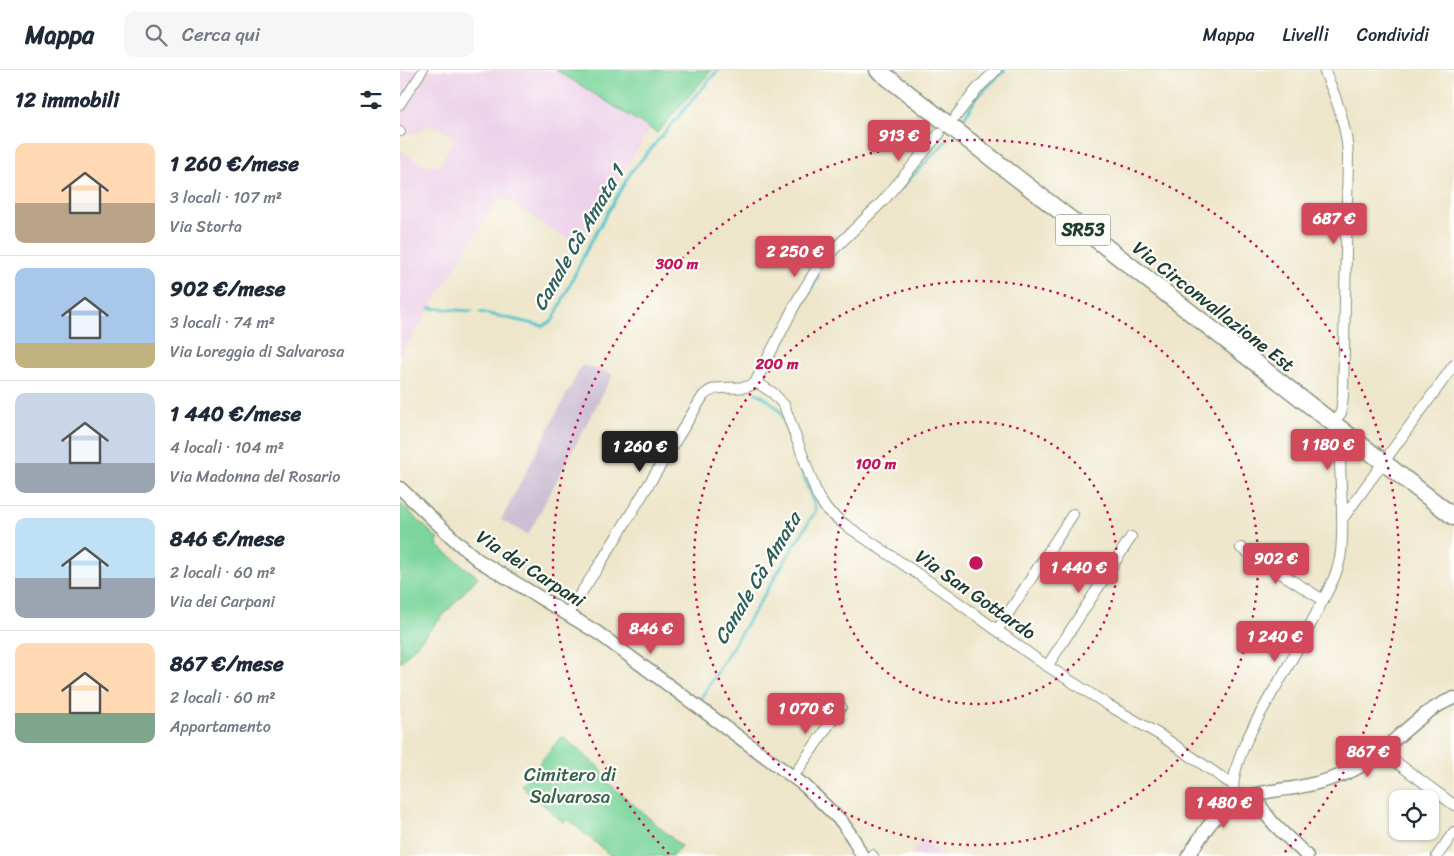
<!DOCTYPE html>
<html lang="it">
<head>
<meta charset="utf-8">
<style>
	body { margin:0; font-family:Sriracha,sans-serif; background:#f6f6f7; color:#1f2937; height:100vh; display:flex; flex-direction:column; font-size:19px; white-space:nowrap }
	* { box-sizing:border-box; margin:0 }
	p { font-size:16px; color:#747a83 }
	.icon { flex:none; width:28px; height:28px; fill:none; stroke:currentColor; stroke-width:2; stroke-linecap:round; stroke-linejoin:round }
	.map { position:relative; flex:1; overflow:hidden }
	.panel { display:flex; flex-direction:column; background:#fff; width:400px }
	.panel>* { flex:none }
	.buttons { position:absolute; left:989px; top:720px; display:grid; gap:10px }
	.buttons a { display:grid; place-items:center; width:50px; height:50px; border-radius:10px; background:#fff; box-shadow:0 1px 4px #0004; font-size:25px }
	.price { position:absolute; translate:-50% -42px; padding:0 11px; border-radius:5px; background:#d1495b; color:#fff; font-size:16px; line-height:32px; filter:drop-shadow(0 1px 2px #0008) }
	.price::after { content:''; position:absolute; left:50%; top:30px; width:15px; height:11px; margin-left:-8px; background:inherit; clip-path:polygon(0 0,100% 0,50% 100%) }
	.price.on { background:#222; color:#fff }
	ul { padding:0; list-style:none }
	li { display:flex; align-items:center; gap:15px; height:125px; padding:0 15px }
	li+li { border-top:1px solid #e0e1e3 }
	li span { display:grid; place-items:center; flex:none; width:140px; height:100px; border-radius:10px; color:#555 }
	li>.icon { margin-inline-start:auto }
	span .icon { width:60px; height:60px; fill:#fffc; stroke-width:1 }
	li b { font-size:21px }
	h2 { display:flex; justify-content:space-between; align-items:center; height:60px; padding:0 15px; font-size:21px }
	header { display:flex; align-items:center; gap:30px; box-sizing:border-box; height:70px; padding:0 25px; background:#fff; border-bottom:1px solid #e0e1e3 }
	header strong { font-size:24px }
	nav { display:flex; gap:28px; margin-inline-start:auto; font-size:18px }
	.search { width:350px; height:45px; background:#f6f6f7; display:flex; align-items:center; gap:12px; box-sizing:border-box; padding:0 18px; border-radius:10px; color:#747a83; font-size:19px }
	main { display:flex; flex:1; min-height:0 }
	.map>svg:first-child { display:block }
	.built { fill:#edd1e9 }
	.industrial { fill:#ccbfd4 }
	.green { fill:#7cd69c; stroke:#4e8a68 }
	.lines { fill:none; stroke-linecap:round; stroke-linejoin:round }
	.stream { stroke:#57c5cb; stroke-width:3 }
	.pedestrian-casing { stroke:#86927f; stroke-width:10 }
	.minor-casing { stroke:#86927f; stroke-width:12 }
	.tertiary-casing { stroke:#86927f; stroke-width:15 }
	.primary-casing { stroke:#86927f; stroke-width:19 }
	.pedestrian { stroke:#fff; stroke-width:8 }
	.minor { stroke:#fff; stroke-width:10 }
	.tertiary { stroke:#fff; stroke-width:12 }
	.primary { stroke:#fff; stroke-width:16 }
	.ring { fill:none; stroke:#c2185b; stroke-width:2.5; stroke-dasharray:2.5 5 }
	.labels { text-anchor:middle; stroke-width:4.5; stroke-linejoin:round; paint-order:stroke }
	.shield { fill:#fdfcf7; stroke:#62766e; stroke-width:1 }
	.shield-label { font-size:18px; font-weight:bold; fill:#1f3d34 }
	.street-label { font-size:19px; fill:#1f3d34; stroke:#fdfcf7 }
	.park-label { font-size:19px; fill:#36634e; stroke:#fdfcf7 }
	.water-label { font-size:20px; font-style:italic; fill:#2d5f5a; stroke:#fdfcf7 }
	.centre { fill:#c2185b; stroke:#fdfcf7; stroke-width:2.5 }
	.ring-label { font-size:15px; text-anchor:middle; font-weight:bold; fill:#c2185b; stroke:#fdfcf7; stroke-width:4.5; stroke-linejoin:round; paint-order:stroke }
</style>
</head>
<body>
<header>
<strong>Mappa</strong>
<div class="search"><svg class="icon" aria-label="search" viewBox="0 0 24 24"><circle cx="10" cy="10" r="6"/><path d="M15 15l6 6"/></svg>Cerca qui</div>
<nav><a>Mappa</a><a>Livelli</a><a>Condividi</a></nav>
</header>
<main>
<section class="panel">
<h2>12 immobili<svg class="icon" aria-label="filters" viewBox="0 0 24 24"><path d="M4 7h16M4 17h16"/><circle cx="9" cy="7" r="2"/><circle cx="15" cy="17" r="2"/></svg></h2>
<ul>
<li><span style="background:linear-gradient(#ffd9b3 60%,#b9a48a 0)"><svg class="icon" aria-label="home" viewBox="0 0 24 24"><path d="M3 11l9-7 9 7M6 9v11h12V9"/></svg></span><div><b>1 260 €/mese</b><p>3 locali · 107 m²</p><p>Via Storta</p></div></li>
<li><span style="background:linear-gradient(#a9c7e8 75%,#c2b280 0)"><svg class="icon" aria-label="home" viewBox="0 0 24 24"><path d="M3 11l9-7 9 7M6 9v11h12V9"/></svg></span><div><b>902 €/mese</b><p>3 locali · 74 m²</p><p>Via Loreggia di Salvarosa</p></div></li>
<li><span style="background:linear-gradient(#c9d6e8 70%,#9aa5b1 0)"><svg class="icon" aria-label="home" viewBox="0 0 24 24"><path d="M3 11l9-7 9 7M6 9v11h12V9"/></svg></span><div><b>1 440 €/mese</b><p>4 locali · 104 m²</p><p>Via Madonna del Rosario</p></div></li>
<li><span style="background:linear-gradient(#bfe0f5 60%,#9aa5b1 0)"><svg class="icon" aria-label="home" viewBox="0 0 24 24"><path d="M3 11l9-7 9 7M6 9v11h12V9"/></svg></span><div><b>846 €/mese</b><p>2 locali · 60 m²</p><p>Via dei Carpani</p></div></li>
<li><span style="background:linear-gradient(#ffd9b3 70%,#7fa58c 0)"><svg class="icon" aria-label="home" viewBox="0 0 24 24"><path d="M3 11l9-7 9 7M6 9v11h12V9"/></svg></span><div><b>867 €/mese</b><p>2 locali · 60 m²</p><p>Appartamento</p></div></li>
</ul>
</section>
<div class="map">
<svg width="1054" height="786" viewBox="0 0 1054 786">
	<rect width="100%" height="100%" fill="#fdfcf7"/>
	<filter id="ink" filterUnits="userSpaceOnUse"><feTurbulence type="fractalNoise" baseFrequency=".02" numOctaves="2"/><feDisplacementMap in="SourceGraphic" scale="10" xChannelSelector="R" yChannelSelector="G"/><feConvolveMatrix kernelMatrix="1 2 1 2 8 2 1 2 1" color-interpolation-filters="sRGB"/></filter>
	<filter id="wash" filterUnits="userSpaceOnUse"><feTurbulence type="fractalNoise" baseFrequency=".0096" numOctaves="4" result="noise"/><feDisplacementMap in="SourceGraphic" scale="20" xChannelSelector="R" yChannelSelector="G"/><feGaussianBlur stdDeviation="1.12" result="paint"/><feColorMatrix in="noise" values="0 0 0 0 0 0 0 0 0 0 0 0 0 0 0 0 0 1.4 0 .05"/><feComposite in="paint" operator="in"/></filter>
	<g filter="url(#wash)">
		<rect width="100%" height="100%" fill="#eee6ca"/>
		<g class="built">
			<polygon points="0,0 156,0 250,59 214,118 176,175 100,126 0,286 0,80 23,94 39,96 54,70 39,57 29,55 16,63 0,65"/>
			<polygon points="522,770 545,786 510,786"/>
		</g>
		<polygon class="industrial" points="182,295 213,304 128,465 101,450"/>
		<g class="green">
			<polygon points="156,0 312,0 257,63"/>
			<polygon points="0,433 38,469 37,474 45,482 78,507 0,593"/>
			<polygon points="162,666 202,700 203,708 281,776 273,786 211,786 168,749 164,753 121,715"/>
		</g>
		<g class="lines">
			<g class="stream">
				<polyline points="561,53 576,28 605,0"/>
				<polyline points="495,124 548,69"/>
				<polyline points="30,238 72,241"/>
				<polyline points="80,242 143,256 153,250 189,175 231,102 318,0"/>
				<polyline points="390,256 418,207"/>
				<path d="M300,630l116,-190 -35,-97c-7,-10 -14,-15 -25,-20"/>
			</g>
		</g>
	</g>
	<g filter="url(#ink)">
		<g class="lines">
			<g class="pedestrian-casing">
				<g id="pedestrian">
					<polyline points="0,35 23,0"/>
					<polyline points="0,61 1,62"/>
					<polyline points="472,784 474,786"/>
				</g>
			</g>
			<g class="minor-casing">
				<g id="minor">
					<path d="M924,0c12,27 23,56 24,86l-5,239 -2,18 -8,10"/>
					<polyline points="556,46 577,19 596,0"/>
					<polyline points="356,312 373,323 384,335 418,427 427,440 444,454 534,515 638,590 708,635 760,665 827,711 833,713"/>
					<polyline points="943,448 1054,295"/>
					<polyline points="841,478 923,530"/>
					<path d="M168,543l32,-49 103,-168c16,-16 37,-2 52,-13l43,-84 23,-37 62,-61 56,-67"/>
					<polyline points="598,559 673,444"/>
					<polyline points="648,595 731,467"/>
					<polyline points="981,681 1054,735"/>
					<polyline points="393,707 441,637"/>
					<path d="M836,731c-14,-30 31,-99 47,-126 14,-25 28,-51 41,-77 8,-15 15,-29 17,-46 4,-36 -2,-71 -1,-107l7,-11"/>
					<polyline points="1037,786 1054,762"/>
				</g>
			</g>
			<g class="tertiary-casing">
				<g id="tertiary">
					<polyline points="0,418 58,473 78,490 198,563 405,716 442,752 454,770 462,786"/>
					<path d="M856,725c7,24 34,43 51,61"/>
					<path d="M788,786c12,-17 23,-38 40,-50 19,-13 44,-15 66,-18 21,-4 46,-10 65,-21 33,-19 58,-55 95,-69"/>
				</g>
			</g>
			<g class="primary-casing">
				<polyline id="primary" points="478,0 1054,447"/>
			</g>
			<use href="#pedestrian" class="pedestrian"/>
			<use href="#minor" class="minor"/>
			<use href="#tertiary" class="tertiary"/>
			<use href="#primary" class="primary"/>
		</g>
	</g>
	<g class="ring">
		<circle cx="576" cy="493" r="141"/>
		<circle cx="576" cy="493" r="282"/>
		<path d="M269 784A423 423 0 1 1 883 784"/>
	</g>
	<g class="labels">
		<rect class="shield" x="655.5" y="144.5" width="55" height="31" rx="4"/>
		<g class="shield-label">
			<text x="683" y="166">SR53</text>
		</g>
		<g class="street-label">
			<text transform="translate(814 236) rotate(38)" y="7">Via Circonvallazione Est</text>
			<text transform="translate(131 498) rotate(33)" y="7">Via dei Carpani</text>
			<text transform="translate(576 524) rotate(35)" y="7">Via San Gottardo</text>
		</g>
		<g class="park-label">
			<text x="170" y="711">Cimitero di<tspan x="170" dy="22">Salvarosa</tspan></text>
		</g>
		<g class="water-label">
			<text transform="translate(178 168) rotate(-60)" y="7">Canale Cà Amata 1</text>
			<text transform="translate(357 508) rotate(-59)" y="7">Canale Cà Amata</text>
		</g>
	</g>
	<circle cx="576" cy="493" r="8" class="centre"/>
	<g class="ring-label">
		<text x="277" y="199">300 m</text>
		<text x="377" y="299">200 m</text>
		<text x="476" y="399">100 m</text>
	</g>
</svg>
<div class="buttons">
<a><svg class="icon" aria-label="locate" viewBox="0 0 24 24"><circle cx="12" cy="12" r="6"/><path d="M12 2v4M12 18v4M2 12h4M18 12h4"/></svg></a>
</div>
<b class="price" style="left:499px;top:92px">913 €</b>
<b class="price" style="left:934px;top:175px">687 €</b>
<b class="price" style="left:395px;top:208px">2 250 €</b>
<b class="price" style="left:928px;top:401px">1 180 €</b>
<b class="price on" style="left:240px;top:403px">1 260 €</b>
<b class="price" style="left:876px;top:515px">902 €</b>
<b class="price" style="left:679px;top:524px">1 440 €</b>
<b class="price" style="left:251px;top:585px">846 €</b>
<b class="price" style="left:875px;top:593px">1 240 €</b>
<b class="price" style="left:406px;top:665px">1 070 €</b>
<b class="price" style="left:968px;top:708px">867 €</b>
<b class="price" style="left:824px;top:759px">1 480 €</b>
</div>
</main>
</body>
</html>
